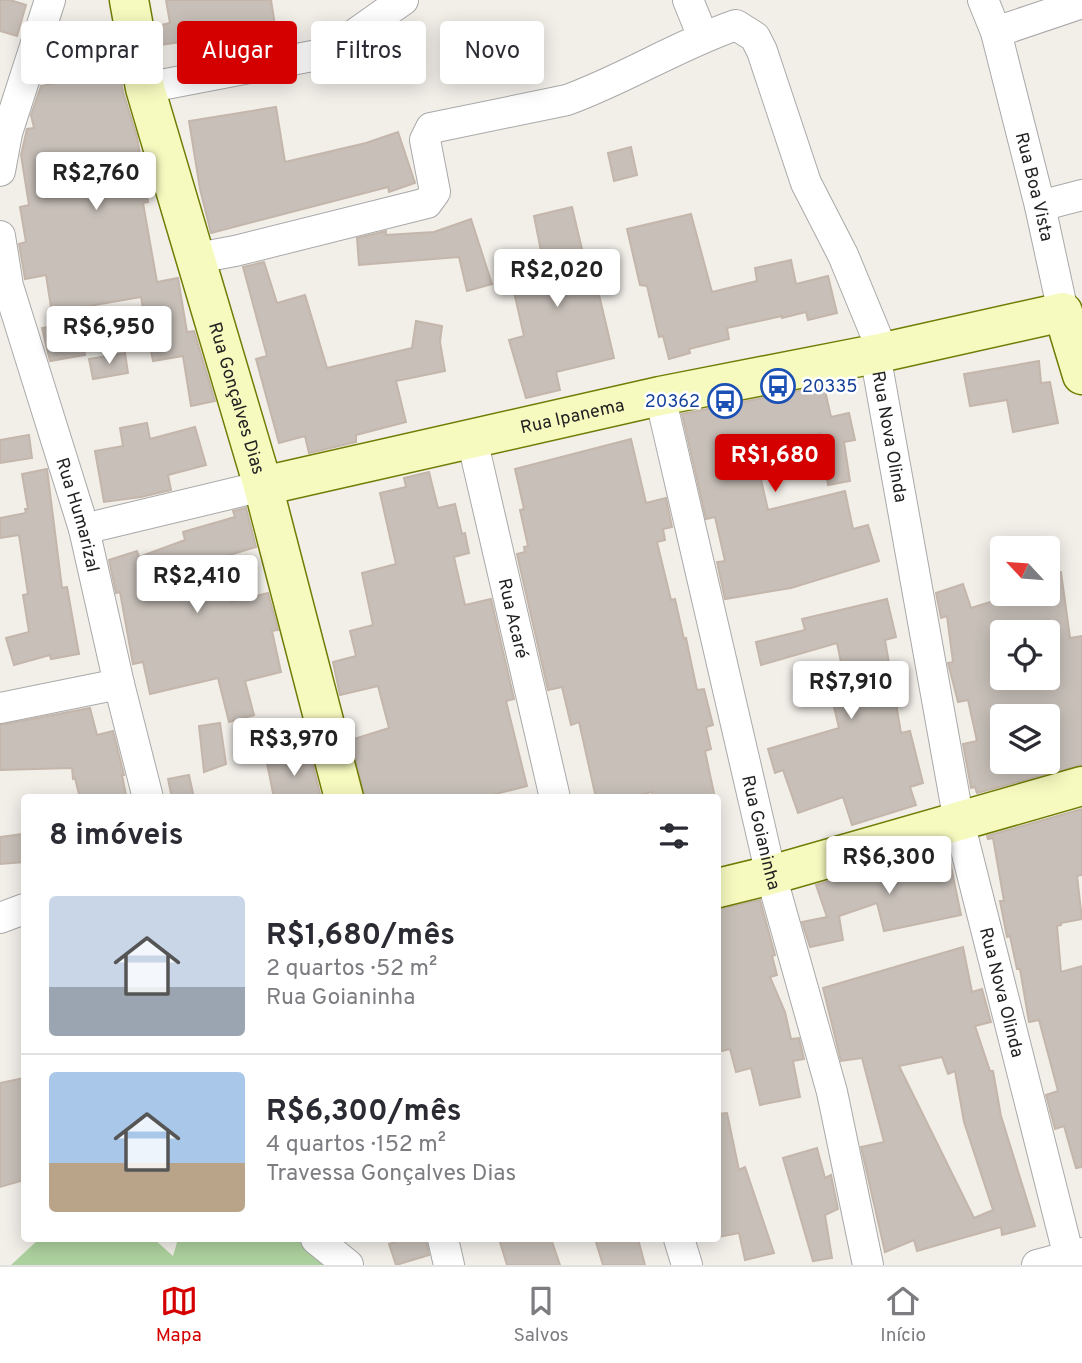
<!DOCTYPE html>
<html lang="pt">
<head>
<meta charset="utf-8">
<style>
	body { margin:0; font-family:Overpass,sans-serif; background:#f7f7f7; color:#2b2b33; height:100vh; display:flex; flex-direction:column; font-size:26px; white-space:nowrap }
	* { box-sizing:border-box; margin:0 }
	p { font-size:23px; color:#7c7c81 }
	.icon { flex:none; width:38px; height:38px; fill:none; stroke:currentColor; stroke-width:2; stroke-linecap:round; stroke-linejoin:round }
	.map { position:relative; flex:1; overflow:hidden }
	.drawer { position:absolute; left:21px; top:794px; width:700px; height:448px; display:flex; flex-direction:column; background:#fff; border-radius:7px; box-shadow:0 4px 18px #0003 }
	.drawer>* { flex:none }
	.top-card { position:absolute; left:21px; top:21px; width:700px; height:63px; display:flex; gap:14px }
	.needle { width:46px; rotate:296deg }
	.buttons { position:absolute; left:990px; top:536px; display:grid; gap:14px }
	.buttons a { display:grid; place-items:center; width:70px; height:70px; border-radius:7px; background:#fff; box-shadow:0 4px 18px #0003; font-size:35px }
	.price { position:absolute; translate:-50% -60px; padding:0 16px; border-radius:7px; background:#fff; color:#222; font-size:23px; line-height:46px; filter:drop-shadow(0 2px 4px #0008) }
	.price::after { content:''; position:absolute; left:50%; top:42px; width:21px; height:16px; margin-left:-10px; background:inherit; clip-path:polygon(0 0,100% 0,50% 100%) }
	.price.active { background:#d40000; color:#fff }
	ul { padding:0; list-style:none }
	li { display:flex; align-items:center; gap:21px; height:175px; padding:0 28px }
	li+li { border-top:2px solid #e1e1e2 }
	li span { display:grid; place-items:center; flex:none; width:196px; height:140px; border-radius:7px; color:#555 }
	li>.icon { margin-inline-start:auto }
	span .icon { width:84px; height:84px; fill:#fffc; stroke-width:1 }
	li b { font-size:30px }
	h2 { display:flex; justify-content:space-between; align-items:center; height:84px; padding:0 28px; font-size:30px }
	.tag { padding:0 24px; border-radius:7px; background:#fff; box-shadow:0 4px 18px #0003; font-size:24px; line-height:63px }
	.tag.active { background:#d40000; color:#fff }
	.tabs { display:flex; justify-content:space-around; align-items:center; height:98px; border-top:2px solid #e1e1e2; background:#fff; font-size:19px; color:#7c7c81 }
	.tabs a { display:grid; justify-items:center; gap:4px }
	.tabs .active { color:#d40000 }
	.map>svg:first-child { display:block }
	.forest { fill:#add19e }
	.building { fill:#c7bfb8; stroke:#c4b6ab; stroke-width:2; fill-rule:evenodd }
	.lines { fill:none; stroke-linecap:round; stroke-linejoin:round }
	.street-casing { stroke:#a9a9a9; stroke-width:32 }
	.secondary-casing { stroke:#707d05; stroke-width:41 }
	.street { stroke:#fff; stroke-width:30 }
	.secondary { stroke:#f7fabf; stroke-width:38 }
	.labels { text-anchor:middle; stroke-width:5; stroke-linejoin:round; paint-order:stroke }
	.street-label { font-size:18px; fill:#222; stroke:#fff }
	.transit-label { font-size:18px; fill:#164399; stroke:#fff; text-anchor:start }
</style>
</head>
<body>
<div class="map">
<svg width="1082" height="1265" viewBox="0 0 1082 1265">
	<rect width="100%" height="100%" fill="#f2efe9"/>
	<polygon class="forest" points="39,1239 154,1239 173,1256 178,1239 299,1239 323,1265 11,1265"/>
	<g class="building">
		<polygon points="0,0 10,0 26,5 17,36 0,31"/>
		<polygon points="166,0 271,0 278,44 226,54 223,36 159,45 156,26 170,23"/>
		<polygon points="111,25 123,92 137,137 148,202 143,203 157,282 178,278 187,332 194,331 215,401 191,406 183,356 153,361 141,297 77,308 85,355 50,361 42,328 54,326 46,275 25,279 19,244 26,242 20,207 29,205 21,155 27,129 34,128 31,115 41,86 78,79 69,33"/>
		<polygon points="276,107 285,162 366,143 398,132 415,183 389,192 388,187 211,233 200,189 189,121"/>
		<polygon points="631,147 637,175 614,181 608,153"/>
		<polygon points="572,207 590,283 596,282 614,358 556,372 560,390 526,398 509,340 524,336 509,270 543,261 534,216"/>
		<polygon points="691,214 712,292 757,281 755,268 791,260 796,284 828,276 837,313 808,320 806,312 782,318 782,316 727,328 729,339 689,349 690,353 669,359 663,336 659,337 647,286 640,285 627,229"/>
		<polygon points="471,219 492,284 467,291 459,257 359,265 357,238 386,231 386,235 434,232"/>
		<polygon points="264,262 277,303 305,295 327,368 412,348 416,321 442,326 440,342 445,371 396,381 406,422 356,435 356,442 309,453 305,436 279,443 256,359 267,356 243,267"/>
		<polygon points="125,353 128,373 93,379 89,359"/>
		<polygon points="1039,361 1041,383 1050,382 1058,423 1013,432 1007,400 970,406 964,374"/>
		<polygon points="824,386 831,417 849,413 855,440 844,442 850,481 828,485 820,433 755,453 768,510 845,491 853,529 868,525 879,561 791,588 725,599 717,562 725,561 715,517 706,519 682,414"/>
		<polygon points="147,423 150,439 195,427 206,465 168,475 171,490 141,497 104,502 95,451 123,446 120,428"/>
		<polygon points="29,435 32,458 0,463 0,440"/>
		<polygon points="631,439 646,503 666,498 672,527 663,529 665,540 657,542 671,600 675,599 684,639 686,638 697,690 704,689 713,725 706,727 711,749 705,751 715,798 653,798 652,792 625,798 596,798 579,722 571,725 562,687 548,690 517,554 525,552 524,547 528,546 520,510 524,509 515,469"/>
		<polygon points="47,469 62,588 67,587 79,654 51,659 50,655 14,665 6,638 29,632 23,595 28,594 19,535 0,538 0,518 26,513 25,509 28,509 22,474"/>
		<polygon points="429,472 438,508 455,504 462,534 465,533 469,553 454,557 465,605 491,599 514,699 506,701 527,786 480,798 365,798 351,740 389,728 378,686 340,695 333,662 356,656 350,631 373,625 362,573 396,564 380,493 406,487 404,478"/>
		<polygon points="246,508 256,547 223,557 231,602 268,593 278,630 272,631 281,672 245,681 254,715 229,722 218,678 150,694 143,662 133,664 120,592 116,593 109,560 137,551 139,557 185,540 183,532 235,517 233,511"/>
		<path d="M1048,572h13l9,66 12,-2v129l-105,28 -2,-6 -4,1 -8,-44 14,-3 -9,-41 -10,2 -10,-39 5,-1 -6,-46 -6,2 -5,-25 27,-9 8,24 48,-15h28l1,4zM1048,620v57h-45v-45zM1003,716h45v45h-45z"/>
		<polygon points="887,599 896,637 885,640 901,733 910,731 923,783 910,787 916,805 852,825 843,797 798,813 783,770 775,773 768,749 839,728 831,694 847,691 837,643 761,665 756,642 805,630 802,619"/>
		<polygon points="90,708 97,735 113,731 124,775 122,775 126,795 112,798 80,798 75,778 73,779 72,768 0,770 0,725"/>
		<polygon points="220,723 226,764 204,772 199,726"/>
		<polygon points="309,749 321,798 274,798 267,763 304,755 303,750"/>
		<polygon points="189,775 194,798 172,798 168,779"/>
		<polygon points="1082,809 1082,875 1077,876 1082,919 1061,923 1061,925 1057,926 1061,972 1082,966 1082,1167 1076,1168 1064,1126 1055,1129 1046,1095 1058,1091 1039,1020 1029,1022 1020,969 1017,969 1010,936 1007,937 1000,901 1004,901 993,838 988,839 987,836"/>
		<polygon points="23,834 24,862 0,864 0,837"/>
		<polygon points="947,847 961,915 884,931 877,903 839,916 843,940 810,947 802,922 827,917 816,885"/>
		<polygon points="760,900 775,955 772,956 777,975 770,977 785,1012 791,1039 799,1038 804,1059 793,1061 800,1097 760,1105 751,1068 736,1072 730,1049 718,1052 718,909"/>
		<path d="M963,947l9,45 10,-3 9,33 -16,4 15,45h3l8,45 34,110 -33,9 -1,-8 -84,24 -3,-11 -29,12 -24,-105 23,-5 -22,-84 -21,3 -18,-73zM942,1057l6,17 7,-3 9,51 29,88 -19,8 -75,-152z"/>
		<polygon points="24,1078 24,1180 0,1187 0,1083"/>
		<polygon points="727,1113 739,1170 745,1167 774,1253 745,1260 739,1233 718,1237 718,1114"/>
		<polygon points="817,1148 825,1178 831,1175 838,1209 825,1215 832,1258 813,1261 783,1158"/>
		<polygon points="404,1239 426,1239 429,1255 396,1265 389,1244"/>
		<polygon points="499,1239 551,1239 560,1265 507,1265"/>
		<polygon points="595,1239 638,1239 645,1265 603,1265"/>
	</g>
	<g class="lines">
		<g class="street-casing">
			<g id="street">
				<polyline points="688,0 703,37"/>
				<path id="s1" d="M983,0l13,32 44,174 23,106"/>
				<polyline points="996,32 1082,3"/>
				<polyline points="145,88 328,53 403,0"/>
				<polyline points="0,171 7,133 50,0"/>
				<polyline points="1040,206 1082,195"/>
				<path id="s2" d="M0,236l8,50 76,243 35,155 29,114"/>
				<path d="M197,258l38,-7 192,-48 8,-11 -10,-52 6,-12 136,-28c58,-21 111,-55 169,-75l19,12 7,14 44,132 37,72 40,97"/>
				<path id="s3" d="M875,354l84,468 110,435"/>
				<path id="s4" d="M660,396l111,479 61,217 36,173"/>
				<path id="s5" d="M472,439l83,359"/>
				<polyline points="84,529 263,486"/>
				<polyline points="0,708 119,684"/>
				<polyline points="0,918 24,909"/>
				<polyline points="316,1239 348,1265"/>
				<polyline points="443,1239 449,1265"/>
				<polyline points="679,1239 687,1265"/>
				<polyline points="1037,1265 1082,1253"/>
			</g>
		</g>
		<g class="secondary-casing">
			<g id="secondary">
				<path id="s6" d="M129,0l16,88 118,398 81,312"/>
				<path id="s7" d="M263,486l397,-90 215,-42 188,-42 19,63"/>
				<polyline points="718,888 771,875 1082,786"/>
			</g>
		</g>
		<use href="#street" class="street"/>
		<use href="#secondary" class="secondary"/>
	</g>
	<defs>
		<g id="bus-ring" transform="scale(1.75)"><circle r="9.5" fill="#fff" stroke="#1a4fb4" stroke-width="1.5"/><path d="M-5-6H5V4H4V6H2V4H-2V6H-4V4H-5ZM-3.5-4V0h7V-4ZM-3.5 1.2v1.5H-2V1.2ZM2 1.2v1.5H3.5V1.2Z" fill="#1a4fb4"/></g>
	</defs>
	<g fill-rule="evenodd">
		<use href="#bus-ring" x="778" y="386"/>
		<use href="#bus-ring" x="725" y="401"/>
	</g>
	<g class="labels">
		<g class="street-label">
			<text dy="6" stroke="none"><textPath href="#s1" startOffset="194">Rua Boa Vista</textPath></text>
			<text dy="6" stroke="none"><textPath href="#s6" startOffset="413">Rua Gonçalves Dias</textPath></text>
			<text dy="6" stroke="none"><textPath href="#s7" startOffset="317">Rua Ipanema</textPath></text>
			<text dy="6" stroke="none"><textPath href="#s3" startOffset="84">Rua Nova Olinda</textPath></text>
			<text dy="6" stroke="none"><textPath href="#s2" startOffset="290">Rua Humarizal</textPath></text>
			<text dy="6" stroke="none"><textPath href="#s5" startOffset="184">Rua Acaré</textPath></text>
			<text dy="6" stroke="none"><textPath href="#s4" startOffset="448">Rua Goianinha</textPath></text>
			<text dy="6" stroke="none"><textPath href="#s3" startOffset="651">Rua Nova Olinda</textPath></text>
		</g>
		<g class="transit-label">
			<text x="802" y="392">20335</text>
			<text x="700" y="407" text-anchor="end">20362</text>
		</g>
	</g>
</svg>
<div class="buttons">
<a><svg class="needle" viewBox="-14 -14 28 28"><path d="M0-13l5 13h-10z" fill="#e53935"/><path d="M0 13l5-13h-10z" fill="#7c7c81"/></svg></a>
<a><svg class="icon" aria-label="locate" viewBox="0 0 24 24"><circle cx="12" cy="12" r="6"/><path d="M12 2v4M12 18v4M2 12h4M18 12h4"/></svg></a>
<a><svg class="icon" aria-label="layers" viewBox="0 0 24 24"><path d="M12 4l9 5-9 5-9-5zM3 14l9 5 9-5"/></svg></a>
</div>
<b class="price" style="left:96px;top:212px">R$2,760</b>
<b class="price" style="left:557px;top:309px">R$2,020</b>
<b class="price" style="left:109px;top:366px">R$6,950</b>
<b class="price active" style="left:775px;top:494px">R$1,680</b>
<b class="price" style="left:197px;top:615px">R$2,410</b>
<b class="price" style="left:851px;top:721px">R$7,910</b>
<b class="price" style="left:294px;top:778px">R$3,970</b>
<b class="price" style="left:889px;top:896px">R$6,300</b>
<div class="top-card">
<a class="tag">Comprar</a>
<a class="tag active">Alugar</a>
<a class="tag">Filtros</a>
<a class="tag">Novo</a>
</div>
<section class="drawer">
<h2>8 imóveis<svg class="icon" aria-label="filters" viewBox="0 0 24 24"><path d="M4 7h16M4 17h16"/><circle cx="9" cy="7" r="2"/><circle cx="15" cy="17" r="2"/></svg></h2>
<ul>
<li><span style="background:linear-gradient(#c9d6e8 65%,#9aa5b1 0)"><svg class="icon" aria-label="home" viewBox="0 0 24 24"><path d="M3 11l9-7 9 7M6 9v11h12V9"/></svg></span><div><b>R$1,680/mês</b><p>2 quartos · 52 m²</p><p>Rua Goianinha</p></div></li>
<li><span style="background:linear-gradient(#a9c7e8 65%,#b9a48a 0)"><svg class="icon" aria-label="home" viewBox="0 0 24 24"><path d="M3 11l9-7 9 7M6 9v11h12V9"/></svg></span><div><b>R$6,300/mês</b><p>4 quartos · 152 m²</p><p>Travessa Gonçalves Dias</p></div></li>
</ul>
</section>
</div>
<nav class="tabs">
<a class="active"><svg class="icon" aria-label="map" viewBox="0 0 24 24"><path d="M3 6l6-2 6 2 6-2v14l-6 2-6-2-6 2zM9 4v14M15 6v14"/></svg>Mapa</a>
<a><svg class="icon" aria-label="saved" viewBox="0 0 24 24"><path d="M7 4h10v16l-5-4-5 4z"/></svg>Salvos</a>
<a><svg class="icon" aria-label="home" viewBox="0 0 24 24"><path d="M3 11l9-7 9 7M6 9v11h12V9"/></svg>Início</a>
</nav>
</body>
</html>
